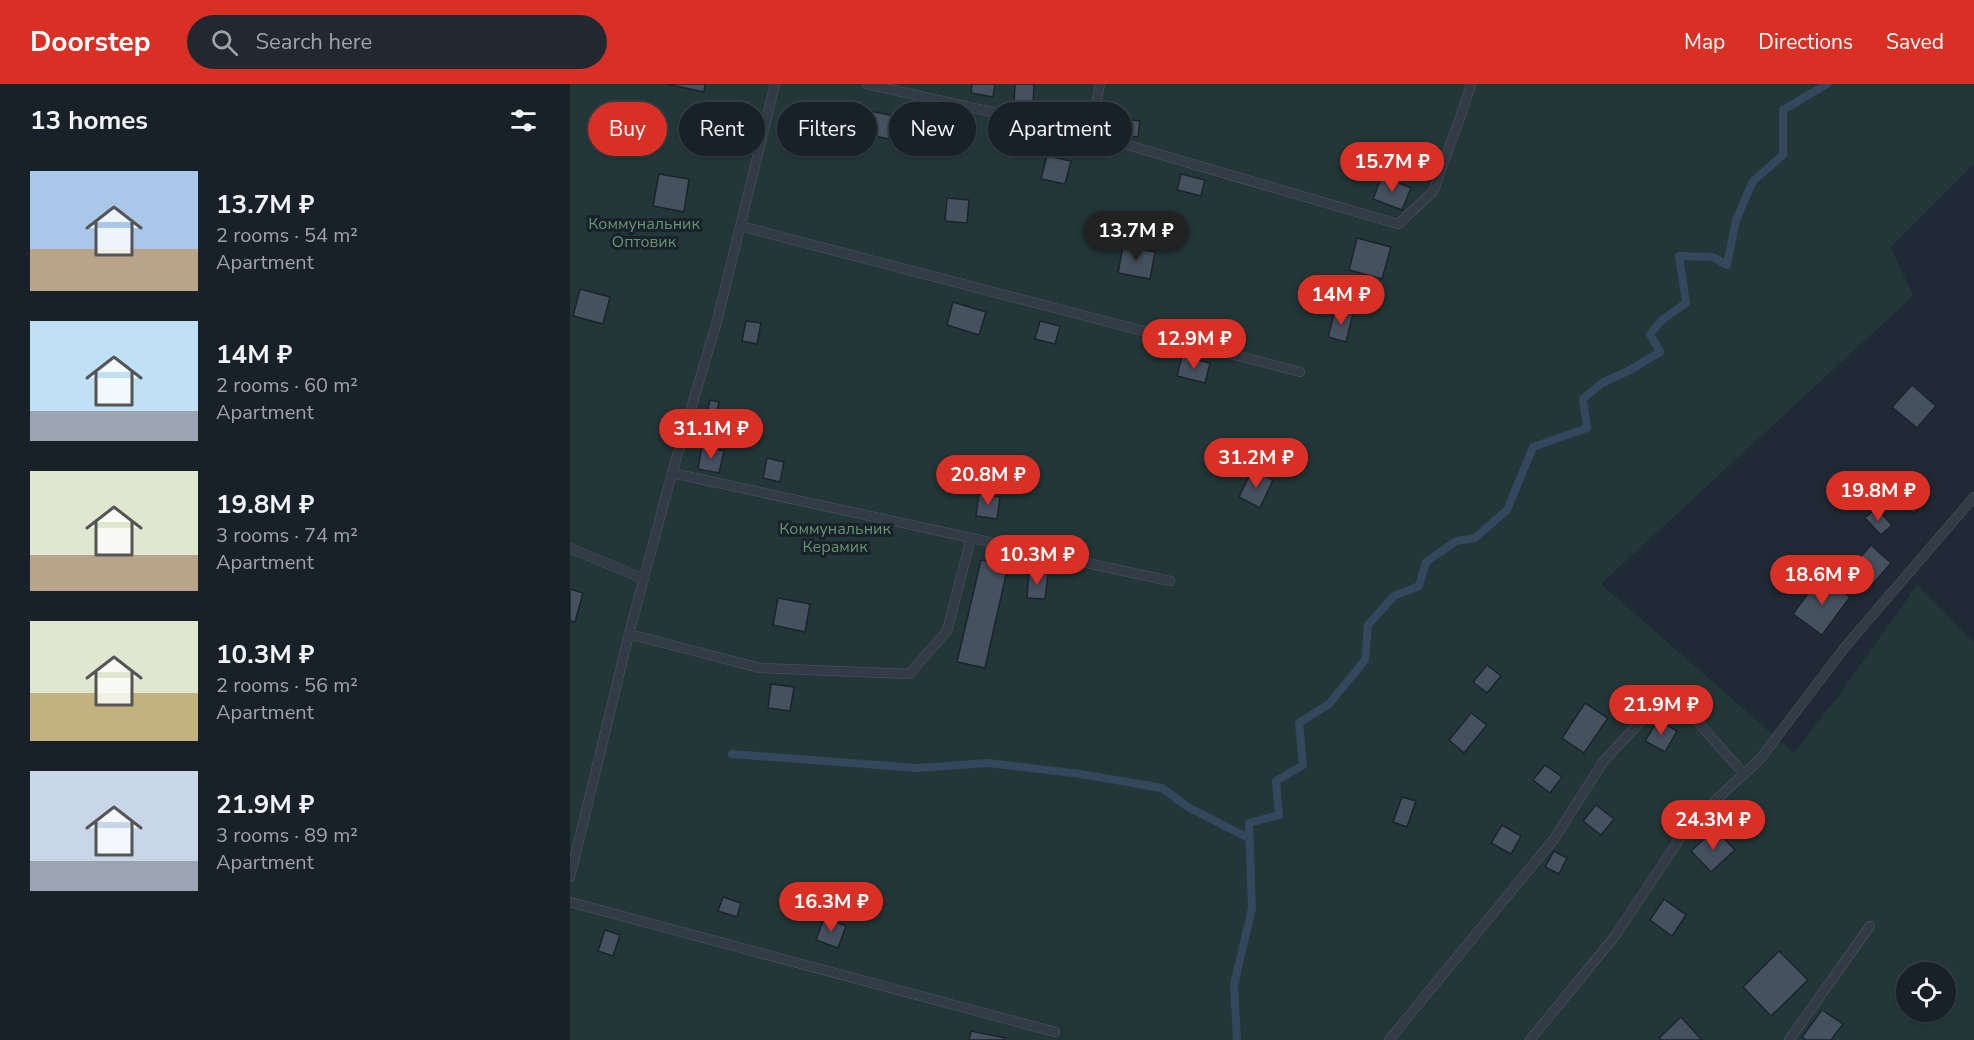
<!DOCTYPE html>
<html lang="en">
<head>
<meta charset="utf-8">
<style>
	body { margin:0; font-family:"Nunito Sans",sans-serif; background:#212830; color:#f1f3f6; height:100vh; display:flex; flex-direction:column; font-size:22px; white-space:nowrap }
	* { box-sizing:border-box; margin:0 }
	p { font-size:20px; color:#9fa3a8 }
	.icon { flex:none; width:33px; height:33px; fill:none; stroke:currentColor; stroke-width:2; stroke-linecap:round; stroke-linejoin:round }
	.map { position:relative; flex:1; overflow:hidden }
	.panel { display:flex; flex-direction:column; background:#182028; width:570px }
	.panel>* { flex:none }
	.guide { position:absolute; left:18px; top:18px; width:570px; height:54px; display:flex; gap:12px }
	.fabs { position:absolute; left:1326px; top:878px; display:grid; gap:12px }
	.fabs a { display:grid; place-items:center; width:60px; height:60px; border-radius:50%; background:#182028; box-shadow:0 2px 4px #0004,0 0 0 2px #363e45; font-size:30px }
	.price { position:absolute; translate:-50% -51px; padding:0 14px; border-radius:21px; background:#d93025; color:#fff; font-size:20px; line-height:39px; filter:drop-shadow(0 2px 3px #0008) }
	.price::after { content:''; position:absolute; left:50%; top:36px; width:18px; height:14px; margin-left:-9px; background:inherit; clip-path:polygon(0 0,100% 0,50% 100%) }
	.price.current { background:#222; color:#fff }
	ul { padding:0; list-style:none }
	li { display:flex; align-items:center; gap:18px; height:150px; padding:0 30px }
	li span { display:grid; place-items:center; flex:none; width:168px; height:120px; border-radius:0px; color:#555 }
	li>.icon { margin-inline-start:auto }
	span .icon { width:72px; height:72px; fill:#fffc; stroke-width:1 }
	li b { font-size:26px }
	h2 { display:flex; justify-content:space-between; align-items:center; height:72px; padding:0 30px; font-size:26px }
	.pill { padding:0 21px; border-radius:27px; background:#182028; box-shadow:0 2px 4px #0004,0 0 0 2px #363e45; font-size:21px; line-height:54px }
	.pill.current { background:#d93025; color:#fff }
	header { display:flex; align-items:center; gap:36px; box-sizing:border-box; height:84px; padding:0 30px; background:#d93025; color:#fff }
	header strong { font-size:28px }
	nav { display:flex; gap:33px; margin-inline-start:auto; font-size:21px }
	.search { width:420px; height:54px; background:#212830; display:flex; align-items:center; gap:15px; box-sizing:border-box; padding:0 21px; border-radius:33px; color:#9fa3a8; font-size:22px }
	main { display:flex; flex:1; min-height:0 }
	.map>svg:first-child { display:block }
	.green { fill:#233738; fill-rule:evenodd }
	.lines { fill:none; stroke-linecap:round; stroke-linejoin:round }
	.stream { stroke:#33475d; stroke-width:8 }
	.building { fill:#465160; stroke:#1b232d; stroke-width:1.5 }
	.lane-casing { stroke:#4e5761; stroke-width:10 }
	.lane { stroke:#333c46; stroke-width:9 }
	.labels { text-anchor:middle; stroke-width:6; stroke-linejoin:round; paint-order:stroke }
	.park-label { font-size:16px; fill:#65936e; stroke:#19212b }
</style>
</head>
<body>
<header>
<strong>Doorstep</strong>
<div class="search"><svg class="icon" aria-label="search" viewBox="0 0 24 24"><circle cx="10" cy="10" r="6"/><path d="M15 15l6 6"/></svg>Search here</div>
<nav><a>Map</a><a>Directions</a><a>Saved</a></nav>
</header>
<main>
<section class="panel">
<h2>13 homes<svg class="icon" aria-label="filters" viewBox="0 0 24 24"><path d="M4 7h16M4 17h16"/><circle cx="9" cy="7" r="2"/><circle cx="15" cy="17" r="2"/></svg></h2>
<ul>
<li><span style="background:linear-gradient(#a9c7e8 65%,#b9a48a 0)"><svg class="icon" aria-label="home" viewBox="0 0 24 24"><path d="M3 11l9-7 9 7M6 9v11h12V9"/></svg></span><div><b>13.7M ₽</b><p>2 rooms · 54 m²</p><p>Apartment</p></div></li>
<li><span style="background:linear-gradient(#bfe0f5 75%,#9aa5b1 0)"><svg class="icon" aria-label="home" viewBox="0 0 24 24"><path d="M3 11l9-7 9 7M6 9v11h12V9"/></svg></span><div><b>14M ₽</b><p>2 rooms · 60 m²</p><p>Apartment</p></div></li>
<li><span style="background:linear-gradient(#dfe7d0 70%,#b9a48a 0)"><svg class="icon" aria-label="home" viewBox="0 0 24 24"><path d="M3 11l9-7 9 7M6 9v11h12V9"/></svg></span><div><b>19.8M ₽</b><p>3 rooms · 74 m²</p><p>Apartment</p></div></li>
<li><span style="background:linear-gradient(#dfe7d0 60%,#c2b280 0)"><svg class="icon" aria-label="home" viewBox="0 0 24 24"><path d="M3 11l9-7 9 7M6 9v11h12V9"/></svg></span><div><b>10.3M ₽</b><p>2 rooms · 56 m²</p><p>Apartment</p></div></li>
<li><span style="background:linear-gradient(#c9d6e8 75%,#9aa5b1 0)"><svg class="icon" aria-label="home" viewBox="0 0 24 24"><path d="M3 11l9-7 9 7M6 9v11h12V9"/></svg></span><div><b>21.9M ₽</b><p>3 rooms · 89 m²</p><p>Apartment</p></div></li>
</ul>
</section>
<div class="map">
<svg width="1404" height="956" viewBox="0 0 1404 956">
	<rect width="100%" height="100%" fill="#202a36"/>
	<path class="green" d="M0,0h1404v80l-83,83 22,49 -312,288 193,169 45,-58 78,-110 57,58v397h-1404zM1336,888h40v39h-40z"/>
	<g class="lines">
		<g class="stream">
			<polyline points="162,670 348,684 418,679 511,690 592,704 618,723 680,755"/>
			<polyline points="667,956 664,901 682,824 679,739 709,731 706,697 733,681 729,639 759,620 795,576 798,541 824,512 849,502 856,478 886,457 905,454 937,426 963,363 1017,344 1013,315 1032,299 1060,286 1090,268 1080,250 1092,236 1116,219 1109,172 1143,173 1157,181 1166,136 1183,97 1213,71 1213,26 1257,0"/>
		</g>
	</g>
	<g class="building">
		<polygon points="97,0 135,0 134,8"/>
		<polygon points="402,0 425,0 423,13 401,9"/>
		<polygon points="445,0 464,0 463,21 444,20"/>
		<polygon points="296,26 324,32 319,55 291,49"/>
		<polygon points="543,34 570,37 568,53 541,50"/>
		<polygon points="477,72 501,77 495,100 471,95"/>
		<polygon points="89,90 119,95 114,128 83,122"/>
		<polygon points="611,90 635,96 631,112 607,106"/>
		<polygon points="812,92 841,104 832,126 803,115"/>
		<polygon points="377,114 399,116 397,139 375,137"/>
		<polygon points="787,154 821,163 812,195 779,186"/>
		<polygon points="553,162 585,168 580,195 548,189"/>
		<polygon points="10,205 40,213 33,240 3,232"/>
		<polygon points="383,218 416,228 409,251 377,241"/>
		<polygon points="765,226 783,230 776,258 758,253"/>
		<polygon points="176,237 191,239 187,260 172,257"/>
		<polygon points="470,237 490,242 485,260 465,255"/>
		<polygon points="612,272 640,279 635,299 607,292"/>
		<polygon points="1342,301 1366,322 1347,344 1322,323"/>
		<polygon points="140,316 149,318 145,338 135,336"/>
		<polygon points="132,362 154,367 149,389 128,385"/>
		<polygon points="197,374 214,378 210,398 193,394"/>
		<polygon points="682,386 703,396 690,424 669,413"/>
		<polygon points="1333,397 1355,417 1344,429 1322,410"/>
		<polygon points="409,410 430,413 427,435 406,432"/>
		<polygon points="1306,424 1322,441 1311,451 1295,434"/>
		<polygon points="1301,461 1321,479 1302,501 1281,484"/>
		<polygon points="411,476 438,482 415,584 387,578"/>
		<polygon points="459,488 478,490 475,515 457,514"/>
		<polygon points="1251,492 1280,513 1252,551 1223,530"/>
		<polygon points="0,505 13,509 5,538 0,537"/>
		<polygon points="208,514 240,520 235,548 203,541"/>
		<polygon points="917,581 931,592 917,609 903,598"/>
		<polygon points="201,600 224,603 220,627 198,624"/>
		<polygon points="1015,619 1038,634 1014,669 992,654"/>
		<polygon points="901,629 917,641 894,669 879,656"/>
		<polygon points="1088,636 1107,647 1095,668 1075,657"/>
		<polygon points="975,681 992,693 980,709 963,696"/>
		<polygon points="832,713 846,717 837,743 823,738"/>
		<polygon points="1026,721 1044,735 1031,751 1013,737"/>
		<polygon points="932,741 951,752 941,770 921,759"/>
		<polygon points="1145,745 1165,766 1141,788 1121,767"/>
		<polygon points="984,767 997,774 989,790 975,783"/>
		<polygon points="153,813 171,819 167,833 148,827"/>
		<polygon points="1094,815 1116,831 1102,852 1080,836"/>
		<polygon points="254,834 276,842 268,864 246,856"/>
		<polygon points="35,846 50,851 43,872 28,867"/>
		<polygon points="1209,867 1238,896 1201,932 1173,903"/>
		<polygon points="1252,926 1273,940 1261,956 1236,956 1232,953"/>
		<polygon points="1111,933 1132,956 1091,956 1089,954"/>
		<polygon points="401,947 435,954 434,956 399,956"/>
	</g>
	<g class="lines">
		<g class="lane-casing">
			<g id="lane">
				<polyline points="297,0 520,50 828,140 863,108 891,31 901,0"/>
				<polyline points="520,50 530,0"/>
				<polyline points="170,142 730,288"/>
				<polyline points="102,389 600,497"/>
				<polyline points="0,464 74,495"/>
				<polyline points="59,550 190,584 339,590 377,547 401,454"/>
				<polyline points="0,793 59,550 102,389 147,237 205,0"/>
				<polyline points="0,818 485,948"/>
				<polyline points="819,956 984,755 1033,678 1082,625 1098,621 1124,634 1174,690"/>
				<polyline points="960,956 1045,852 1119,741 1190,675 1275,563 1404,413"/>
				<polyline points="1219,956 1300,842"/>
			</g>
		</g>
		<use href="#lane" class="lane"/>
	</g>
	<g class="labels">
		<g class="park-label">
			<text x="74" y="145">Коммунальник<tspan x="74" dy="18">Оптовик</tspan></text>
			<text x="265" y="450">Коммунальник<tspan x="265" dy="18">Керамик</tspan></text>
		</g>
	</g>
</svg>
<div class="fabs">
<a><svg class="icon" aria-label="locate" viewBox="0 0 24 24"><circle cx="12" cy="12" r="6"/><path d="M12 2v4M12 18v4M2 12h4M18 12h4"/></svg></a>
</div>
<b class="price" style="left:822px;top:109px">15.7M ₽</b>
<b class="price current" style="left:566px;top:178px">13.7M ₽</b>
<b class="price" style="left:771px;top:242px">14M ₽</b>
<b class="price" style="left:624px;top:286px">12.9M ₽</b>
<b class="price" style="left:141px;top:376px">31.1M ₽</b>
<b class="price" style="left:686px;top:405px">31.2M ₽</b>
<b class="price" style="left:418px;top:422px">20.8M ₽</b>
<b class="price" style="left:1308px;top:438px">19.8M ₽</b>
<b class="price" style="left:467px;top:502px">10.3M ₽</b>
<b class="price" style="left:1252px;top:522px">18.6M ₽</b>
<b class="price" style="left:1091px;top:652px">21.9M ₽</b>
<b class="price" style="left:1143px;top:767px">24.3M ₽</b>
<b class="price" style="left:261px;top:849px">16.3M ₽</b>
<div class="guide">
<a class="pill current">Buy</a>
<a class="pill">Rent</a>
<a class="pill">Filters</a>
<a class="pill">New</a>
<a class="pill">Apartment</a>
</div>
</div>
</main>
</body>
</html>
